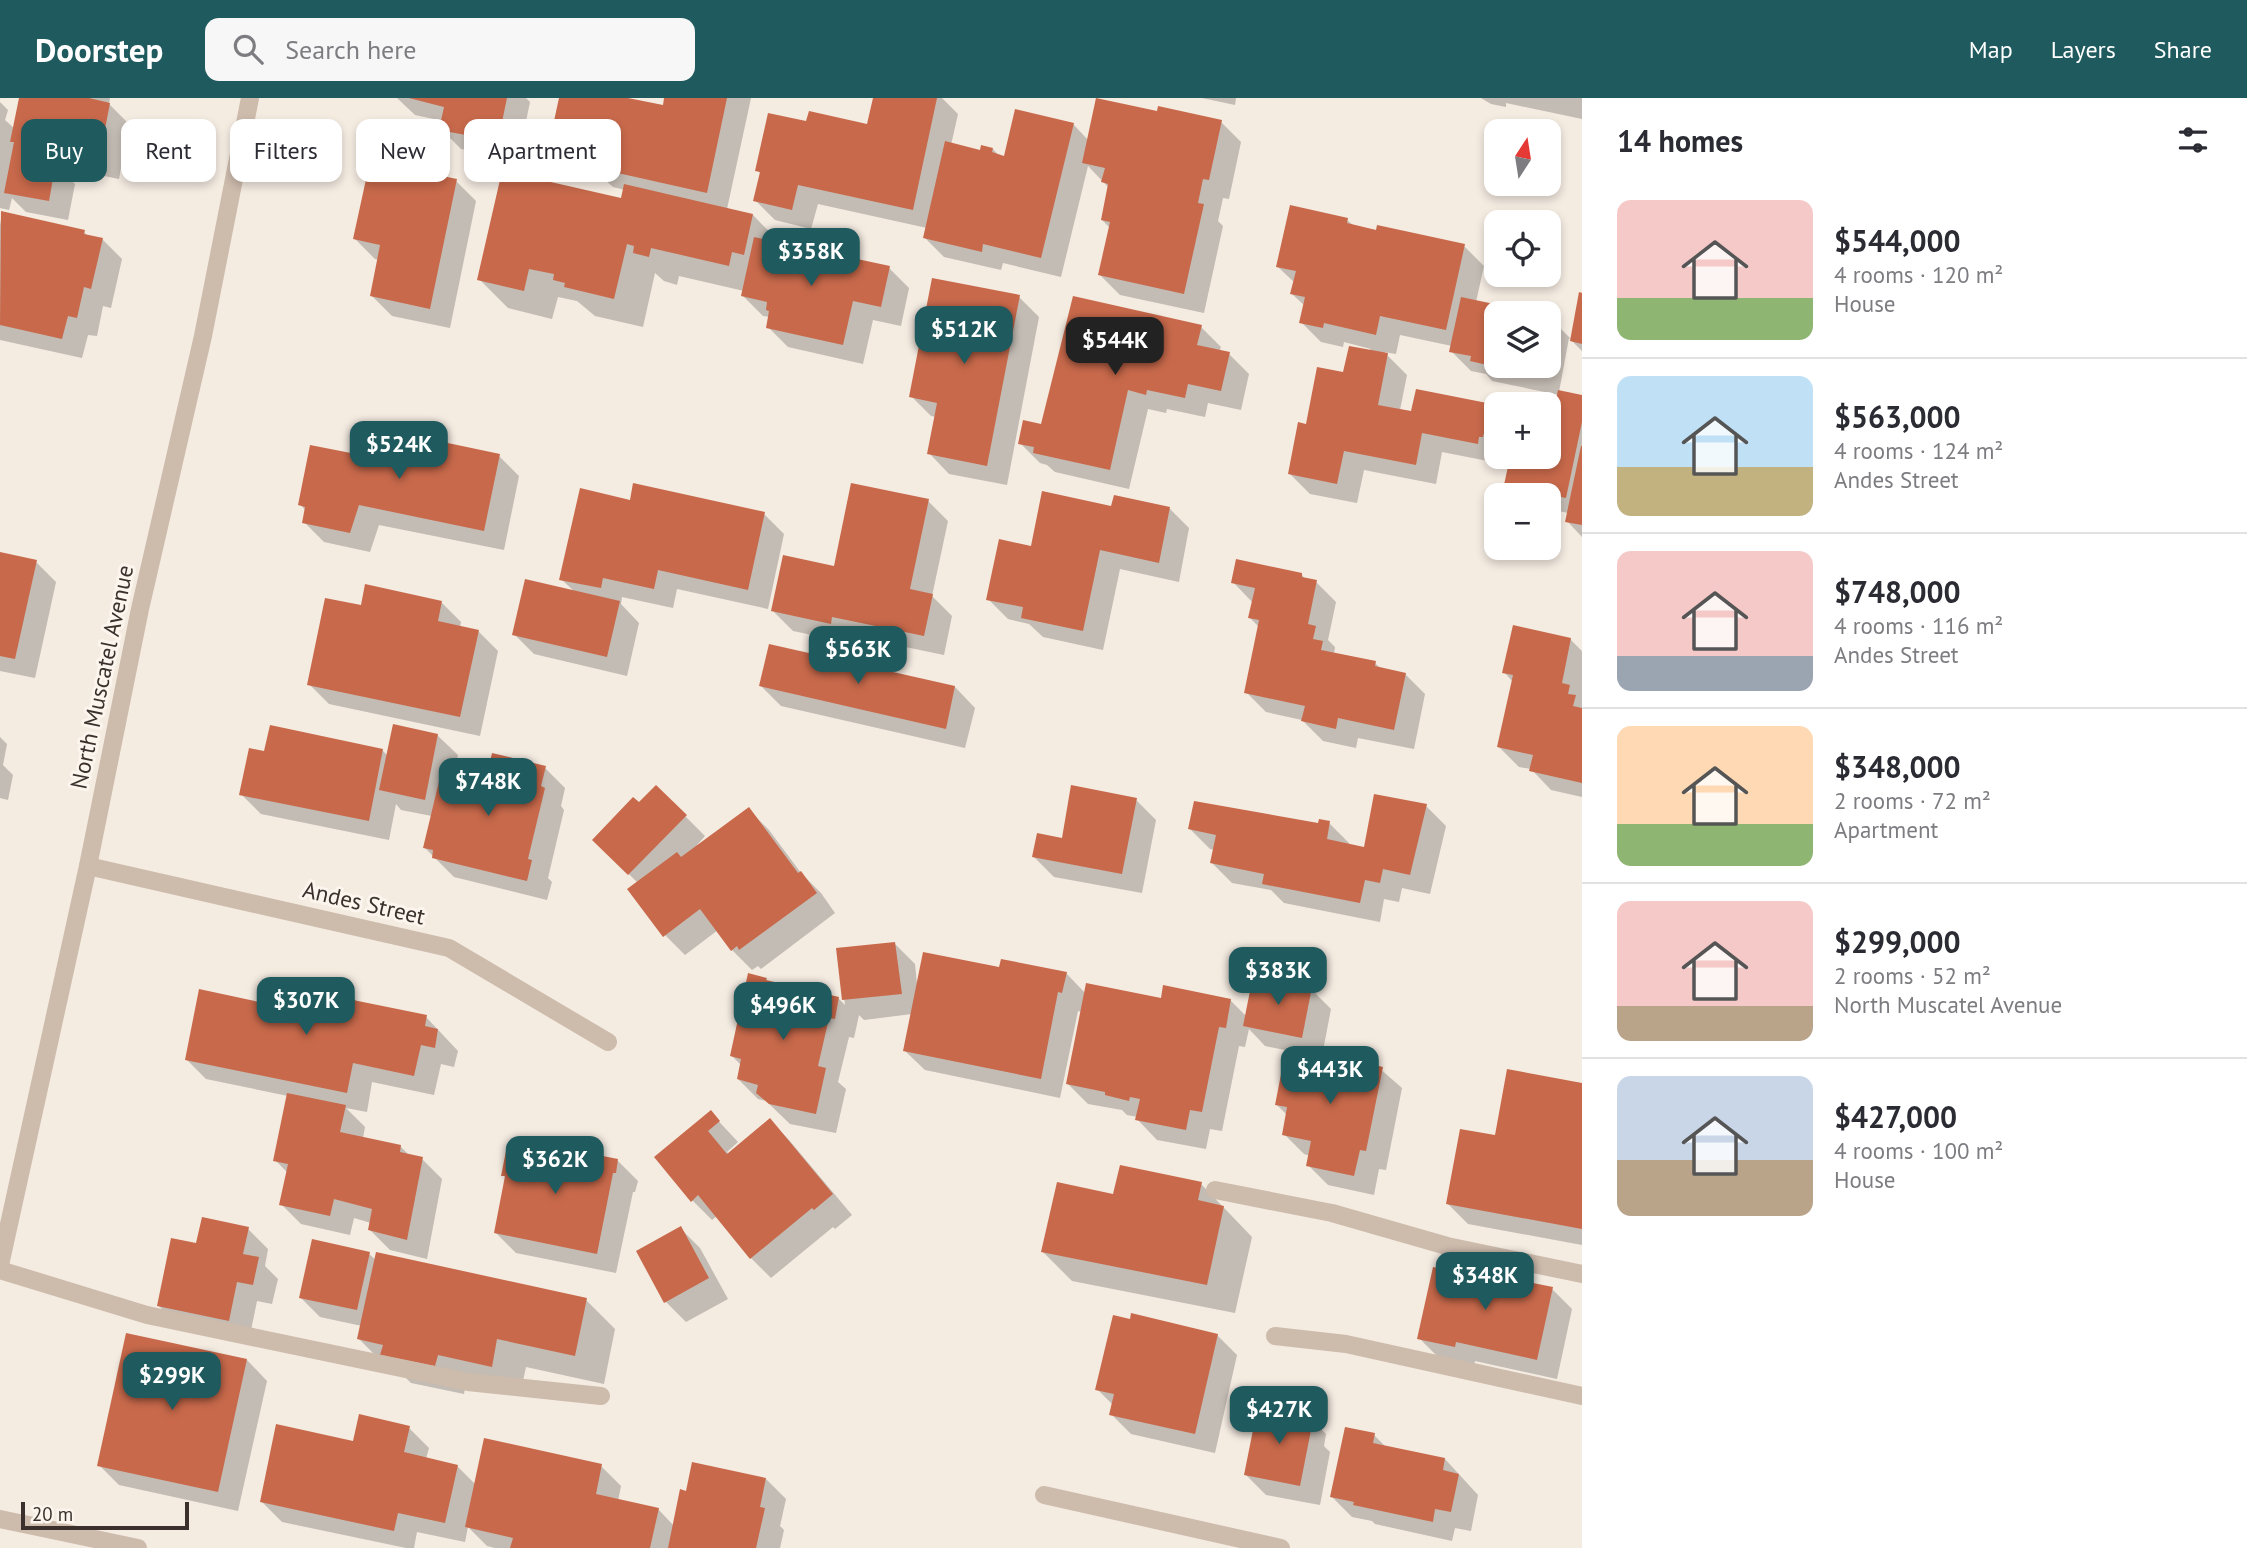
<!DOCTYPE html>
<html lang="en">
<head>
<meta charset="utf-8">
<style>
	body { margin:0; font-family:"PT Sans",sans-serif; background:#f7f7f7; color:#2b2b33; height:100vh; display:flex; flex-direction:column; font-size:26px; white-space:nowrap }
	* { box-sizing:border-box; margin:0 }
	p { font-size:23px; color:#7c7c81 }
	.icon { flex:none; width:38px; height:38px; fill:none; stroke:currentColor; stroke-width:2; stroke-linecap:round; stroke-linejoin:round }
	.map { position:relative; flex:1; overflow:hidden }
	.side { display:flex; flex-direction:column; background:#fff; width:665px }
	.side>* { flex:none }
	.banner { position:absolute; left:21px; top:21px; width:665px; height:63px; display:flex; gap:14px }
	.needle { width:46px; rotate:12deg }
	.controls { position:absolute; left:1484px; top:21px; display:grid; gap:14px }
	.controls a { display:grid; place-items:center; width:77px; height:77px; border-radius:14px; background:#fff; box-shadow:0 4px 10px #0003; font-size:35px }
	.scale { position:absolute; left:21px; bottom:18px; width:168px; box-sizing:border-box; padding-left:7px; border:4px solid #3b302b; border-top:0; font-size:19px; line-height:24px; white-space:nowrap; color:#3b302b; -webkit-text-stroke:5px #fbf5ee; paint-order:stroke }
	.price { position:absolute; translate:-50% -60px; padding:0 16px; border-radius:14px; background:#1f5a5e; color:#fff; font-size:23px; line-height:46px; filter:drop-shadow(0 2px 4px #0008) }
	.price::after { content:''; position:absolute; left:50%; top:42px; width:21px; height:16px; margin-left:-10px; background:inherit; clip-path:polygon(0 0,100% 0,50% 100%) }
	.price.selected { background:#222; color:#fff }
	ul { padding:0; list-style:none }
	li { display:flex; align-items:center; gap:21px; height:175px; padding:0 35px }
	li+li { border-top:2px solid #e1e1e2 }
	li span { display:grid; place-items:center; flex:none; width:196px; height:140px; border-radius:14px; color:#555 }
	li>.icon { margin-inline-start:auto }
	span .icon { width:84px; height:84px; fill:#fffc; stroke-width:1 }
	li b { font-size:30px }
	h2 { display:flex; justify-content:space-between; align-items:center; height:84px; padding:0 35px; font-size:30px }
	.tag { padding:0 24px; border-radius:14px; background:#fff; box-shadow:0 4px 10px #0003; font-size:24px; line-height:63px }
	.tag.selected { background:#1f5a5e; color:#fff }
	header { display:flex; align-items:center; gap:42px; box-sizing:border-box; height:98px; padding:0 35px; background:#1f5a5e; color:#fff }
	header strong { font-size:33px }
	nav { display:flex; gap:38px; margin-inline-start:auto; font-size:24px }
	.search { width:490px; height:63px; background:#f7f7f7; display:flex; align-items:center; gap:18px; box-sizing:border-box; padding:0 24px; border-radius:14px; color:#7c7c81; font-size:26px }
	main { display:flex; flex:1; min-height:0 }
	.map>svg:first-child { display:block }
	.shadow { fill:#0003 }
	.building { fill:#c8694b }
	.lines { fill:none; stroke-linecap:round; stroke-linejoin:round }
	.service { stroke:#cdbbac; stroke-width:18 }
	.minor { stroke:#cdbbac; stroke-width:18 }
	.labels { text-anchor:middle; stroke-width:6; stroke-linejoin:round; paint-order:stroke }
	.street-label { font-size:23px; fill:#3b302b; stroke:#fbf5ee }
</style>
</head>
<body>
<header>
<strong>Doorstep</strong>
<div class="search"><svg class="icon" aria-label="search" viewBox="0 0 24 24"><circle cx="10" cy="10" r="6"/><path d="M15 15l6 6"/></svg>Search here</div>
<nav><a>Map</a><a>Layers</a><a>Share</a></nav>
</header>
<main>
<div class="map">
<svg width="1582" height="1450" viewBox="0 0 1582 1450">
	<rect width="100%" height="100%" fill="#f4ebe1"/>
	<g class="shadow">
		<polygon points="21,0 110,0 109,6 129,26 119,81 59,69 75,86 68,122 26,114 12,100 9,112 0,110 0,4 8,12 5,22 15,31"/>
		<polygon points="397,0 526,0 530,4 518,62 461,51 441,31 443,23 415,17"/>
		<polygon points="561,0 620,0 664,9 666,0 751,0 727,111 753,117 782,147 889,170 909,190 901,228 873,222 863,266 788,249 768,229 770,219 763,218 743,198 744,193 679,178 677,187 664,183 655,175 643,229 595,218 577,203 558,199 552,221 508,210 479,181 623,102 625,92 613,89 606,83 569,75 549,55"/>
		<polygon points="875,0 942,0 958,16 951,47 982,54 993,51 999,58 1006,60 1073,26 1089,43 1159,15 1221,24 1241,44 1229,101 1223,100 1218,123 1223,128 1204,215 1120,197 1100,177 1110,130 1102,122 1109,90 1088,68 1061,179 1003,165 1001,172 944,159 924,139 927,130 818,106 811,131 775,122 755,102 761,76 757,72 808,26 868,28"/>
		<polygon points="1202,0 1236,0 1235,7"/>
		<polygon points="1481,0 1582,0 1582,21 1506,5 1506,9 1491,6"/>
		<polygon points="456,83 476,103 450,230 392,218 372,198 379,162 375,161 355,141"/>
		<polygon points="2,116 84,134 89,139 102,141 122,161 111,210 103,208 97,238 88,237 82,260 0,242 0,127"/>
		<polygon points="1347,122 1354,128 1464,148 1484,168 1476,204 1529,215 1496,215 1496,268 1549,268 1549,219 1572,242 1582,197 1582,253 1569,240 1559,294 1582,299 1582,439 1567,423 1568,415 1549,411 1549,397 1517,397 1506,386 1512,359 1549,359 1549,307 1556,309 1559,297 1492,283 1486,276 1471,273 1451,253 1452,248 1400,237 1396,256 1384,254 1407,277 1400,312 1412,315 1486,306 1496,317 1498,365 1442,354 1436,386 1364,372 1357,405 1310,396 1290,376 1307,328 1345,276 1371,251 1344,244 1343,249 1321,244 1301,224 1305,208 1292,196 1295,185 1278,169"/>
		<polygon points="1019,199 1039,219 1007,387 949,376 929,355 936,319 931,318 911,298"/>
		<polygon points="1201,229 1221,249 1219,254 1229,256 1249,276 1241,312 1208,305 1205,319 1167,311 1166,315 1148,311 1129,391 1055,374 1047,367 1040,365 1020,345 1043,328"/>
		<polygon points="1524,302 1543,306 1523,306"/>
		<polygon points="499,358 519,378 504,452 379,427 370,454 324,444 304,424 306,413 300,406 362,359"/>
		<polygon points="928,403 948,423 932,498 952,518 944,557 852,538 851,545 793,533 773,513"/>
		<polygon points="631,404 764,416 784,436 768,511 677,491 673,510 622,499 621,506 639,525 627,578 534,556 514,536 575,494 561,481"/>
		<polygon points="1113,410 1169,410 1189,430 1179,484 1120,471 1103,552 1043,539 1029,526 1008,521 988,501 1032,450"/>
		<polygon points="0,456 36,464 56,484 35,580 0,573"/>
		<polygon points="1302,477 1306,482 1316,484 1336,504 1328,542 1335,549 1334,556 1375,565 1381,571 1405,576 1425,596 1414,651 1358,640 1356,650 1323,643 1302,622 1266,614 1246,594 1259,529 1250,520 1253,505 1233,484"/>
		<polygon points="441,504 461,524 460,529 478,533 498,553 480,638 329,606 309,586 362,509"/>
		<polygon points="1570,541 1582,553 1582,699 1551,692 1531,671 1519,669 1499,649 1513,584 1504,574"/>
		<polygon points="761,588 955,589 975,610 965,650 781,608"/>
		<polygon points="437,637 458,657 453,679 486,687 545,670 565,690 561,708 564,712 548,780 552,784 547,802 454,779 425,750 432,718 401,712 396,706 389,742 261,716 241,696 266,655 383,653 388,658"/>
		<polygon points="0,639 7,646 3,667 13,677 8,702 0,700"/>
		<polygon points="656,689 705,738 697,747 698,749 749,712 769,732 801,775 821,795 835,815 761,871 758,868 752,872 732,852 718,832 685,857 665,837 638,785 594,742 639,707"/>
		<polygon points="1136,702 1156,722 1142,795 1054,779 1034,759"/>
		<polygon points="1426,708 1446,728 1430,796 1402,790 1399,804 1384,801 1380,824 1284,805 1271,792 1232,785 1212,765 1215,752 1210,751 1190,731 1320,727 1329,725 1349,745 1349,748 1365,751"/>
		<polygon points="895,846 915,866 917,886 1000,871 1066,875 1085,895 1163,902 1230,902 1247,919 1311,891 1331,911 1322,958 1345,963 1363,956 1402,990 1386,1072 1379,1071 1374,1097 1328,1087 1308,1067 1310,1058 1304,1056 1284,1036 1287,1017 1276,1006 1297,965 1299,955 1265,948 1249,931 1245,949 1239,948 1222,1033 1210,1031 1206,1051 1157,1042 1137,1021 1138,1019 1127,1017 1122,1012 1088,1006 1068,986 1082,914 1078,913 1060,1000 925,972 904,952 912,916 864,922 859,917 854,940 849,939 838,984 846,991 836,1035 790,1026 766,1003 758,1001 738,981 741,967 731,957 766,881 770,885 838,900 845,907 838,852"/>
		<polygon points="349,895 358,905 426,919 458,953 454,969 441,966 434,997 372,984 367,1014 346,1010 365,1029 363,1040 400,1048 410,1058 422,1061 442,1081 427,1161 390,1152 370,1132 371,1125 354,1120 350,1137 301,1126 281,1106 288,1075 275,1062 288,998 206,981 186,961 284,911"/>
		<polygon points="1582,987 1582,1147 1468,1126 1448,1106 1496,1039"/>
		<polygon points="711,1015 738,1044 727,1054 729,1056 770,1022 789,1042 852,1117 835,1131 833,1129 771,1180 751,1160 717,1118 712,1122 692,1102"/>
		<polygon points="531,1055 618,1063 638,1083 635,1094 633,1094 616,1175 516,1155 496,1135 506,1080 503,1077"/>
		<polygon points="1201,1086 1252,1139 1235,1215 1072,1183 1043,1154 1115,1098"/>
		<polygon points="680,1130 700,1150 728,1201 686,1224 666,1204"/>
		<polygon points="248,1131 268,1151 265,1168 278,1181 272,1206 257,1203 249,1242 179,1228 159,1208 198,1147"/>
		<polygon points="369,1156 376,1162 586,1202 615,1231 604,1286 526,1269 520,1297 466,1285 464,1296 411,1285 398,1272 388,1270 359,1241 362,1228 320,1219 300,1199"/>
		<polygon points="1465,1177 1517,1181 1521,1184 1552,1191 1572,1211 1557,1281 1475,1263 1474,1268 1439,1260 1419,1240"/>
		<polygon points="1131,1223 1217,1237 1237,1257 1215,1355 1131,1336 1111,1316 1113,1307 1097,1291"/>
		<polygon points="247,1262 267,1283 238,1413 119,1387 99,1367"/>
		<polygon points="1306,1316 1326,1336 1324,1348 1330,1354 1320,1407 1266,1397 1246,1377"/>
		<polygon points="409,1330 429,1350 426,1361 457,1368 476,1387 601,1368 621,1388 618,1403 658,1411 674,1428 687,1396 766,1381 786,1401 780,1428 784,1432 780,1450 495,1450 487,1448 468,1429 465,1444 417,1434 414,1450 406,1450 282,1424 262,1404 355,1345"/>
		<polygon points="1374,1337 1387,1350 1445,1361 1478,1397 1471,1433 1455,1430 1452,1443 1375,1426 1372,1423 1352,1419 1332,1399"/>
	</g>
	<g class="building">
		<polygon points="19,0 89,0 110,5 99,62 36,49 33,59 56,64 49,103 4,95 14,44 10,44"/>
		<polygon points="409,0 507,0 498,43 439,32 444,9"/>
		<polygon points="559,0 628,0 663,7 664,0 727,0 707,95 591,69 592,65 547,55"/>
		<polygon points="873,0 937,0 913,112 798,87 792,112 753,103 760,74 755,73 768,15 806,23 809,13 867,26"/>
		<polygon points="1096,0 1157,13 1158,8 1222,22 1209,82 1203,81 1198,105 1204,106 1184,196 1098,177 1110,124 1101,122 1108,86 1101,84 1105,70 1082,65"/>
		<polygon points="1015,11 1074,25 1041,160 983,146 982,154 923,140 945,43 980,52 981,47 993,50 992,54 1004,58"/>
		<polygon points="370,63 457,81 430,211 370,198 380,147 353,141"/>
		<polygon points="502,73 621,100 624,86 753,116 744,157 732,154 729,168 651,150 649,159 633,155 634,148 627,146 614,201 564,189 565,185 553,182 554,176 529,171 524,193 477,182"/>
		<polygon points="1290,107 1348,120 1347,125 1376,132 1377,127 1465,146 1446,232 1380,218 1376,237 1324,225 1323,230 1299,225 1305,199 1290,196 1296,173 1276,169"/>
		<polygon points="1,113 85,132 84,136 103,140 91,191 84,189 77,220 68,218 62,241 0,227"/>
		<polygon points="754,139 890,168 881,209 853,203 843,247 766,230 769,213 766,212 767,204 741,198"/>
		<polygon points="932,180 1020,197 987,368 927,356 937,305 909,299"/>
		<polygon points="1579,194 1582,195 1582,246 1570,243"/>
		<polygon points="1073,198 1202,227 1197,247 1230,254 1221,293 1188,286 1185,300 1147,292 1146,297 1128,292 1110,372 1033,355 1034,349 1018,346 1023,322 1041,326"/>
		<polygon points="1461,199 1532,214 1496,215 1496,269 1470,263 1471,258 1449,254"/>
		<polygon points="1349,248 1388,255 1378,307 1411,313 1416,291 1487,305 1484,316 1488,317 1483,339 1479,339 1478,346 1422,335 1416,367 1344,353 1337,386 1288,376 1298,324 1306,326 1317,269 1343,274"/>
		<polygon points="1498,268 1541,268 1539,278"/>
		<polygon points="1558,292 1582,297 1582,324 1566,400 1504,387 1510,359 1549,359 1549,306 1555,307"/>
		<polygon points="367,328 500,356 484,433 359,407 350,435 302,425 305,409 298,407 310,347 361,357"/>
		<polygon points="1581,348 1582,348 1582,427 1565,424"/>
		<polygon points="633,385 765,414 748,492 658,472 654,491 603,480 601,490 559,482 580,390 630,402"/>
		<polygon points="851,385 929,401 910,491 933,496 924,538 832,519 831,526 771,513 783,457 834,468"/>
		<polygon points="1042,393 1111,408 1114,397 1170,409 1159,465 1100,452 1083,533 1021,520 1023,509 986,502 999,441 1031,448"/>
		<polygon points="0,454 37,462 15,561 0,558"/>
		<polygon points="1236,461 1302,475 1302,479 1317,482 1308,526 1316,528 1313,541 1323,543 1321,552 1376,563 1375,568 1406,575 1394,632 1338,620 1336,631 1301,623 1305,608 1244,595 1259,522 1248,520 1255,490 1231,485"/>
		<polygon points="525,481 620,503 607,559 512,537"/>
		<polygon points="365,486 442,503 438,523 479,532 460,619 307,587 325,500 361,507"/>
		<polygon points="1513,527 1571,540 1562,585 1570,587 1568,596 1576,597 1573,608 1582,610 1582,685 1529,673 1533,657 1497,649 1513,577 1502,575"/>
		<polygon points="769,546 955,588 946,631 759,588"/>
		<polygon points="393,626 438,636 425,702 379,692"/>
		<polygon points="270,627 383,651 369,723 239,697 249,650 264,653"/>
		<polygon points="492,655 546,668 541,688 545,690 528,761 532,762 527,783 432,760 433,752 423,750 441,675 485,685"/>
		<polygon points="656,687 687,717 628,777 592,742 633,699 639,704"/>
		<polygon points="1071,687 1137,700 1122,776 1032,759 1037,735 1062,740"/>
		<polygon points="1374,696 1427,706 1410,777 1383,771 1380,785 1365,782 1360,805 1262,786 1264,776 1210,765 1216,737 1188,731 1194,703 1318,725 1319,721 1330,723 1327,741 1364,749"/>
		<polygon points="749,709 798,775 801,773 817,795 739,852 737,848 731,853 700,811 663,839 627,791 677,754 681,759"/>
		<polygon points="895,844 902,896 842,902 836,850"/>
		<polygon points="923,854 999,869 1001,861 1067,874 1062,895 1058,894 1041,981 903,953"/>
		<polygon points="748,875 767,880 766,882 839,899 835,921 829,920 818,968 826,970 816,1016 769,1006 756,995 758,987 737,981 741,961 730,958"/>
		<polygon points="1253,878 1312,889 1302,940 1243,928"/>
		<polygon points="1086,885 1161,900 1163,887 1231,901 1226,930 1219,929 1202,1014 1190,1012 1186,1032 1135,1022 1140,1001 1130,999 1129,1003 1105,997 1105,994 1066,986"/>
		<polygon points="287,888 330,897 332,890 349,893 348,901 427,917 425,928 438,931 435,950 421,947 414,978 353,965 347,995 185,962 199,891 282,909"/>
		<polygon points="1345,950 1364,954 1362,964 1383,969 1366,1053 1360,1052 1354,1078 1306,1068 1311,1043 1282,1037 1287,1009 1275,1007 1284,961 1296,963 1298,952 1343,961"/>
		<polygon points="1507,971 1582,985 1582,1131 1446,1106 1460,1031 1495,1037"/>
		<polygon points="287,995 346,1007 340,1034 401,1047 400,1054 423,1059 407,1142 368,1132 372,1111 334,1101 330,1118 279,1107 288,1066 273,1063"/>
		<polygon points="711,1012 720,1023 708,1033 727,1056 770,1020 833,1096 814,1112 812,1110 750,1161 698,1097 691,1104 654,1059"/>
		<polygon points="531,1044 618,1061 616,1075 613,1075 597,1156 494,1135 505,1078 501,1078 507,1048 529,1053"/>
		<polygon points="1120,1067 1202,1084 1198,1102 1224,1108 1207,1187 1041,1154 1057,1084 1113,1096"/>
		<polygon points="202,1119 249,1129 243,1156 259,1159 253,1187 237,1184 229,1223 157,1208 171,1140 196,1145"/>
		<polygon points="681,1128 709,1180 664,1205 636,1153"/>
		<polygon points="312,1141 370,1154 357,1212 299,1200"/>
		<polygon points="376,1154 587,1200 575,1258 497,1241 492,1269 438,1257 435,1268 380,1257 383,1247 357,1241"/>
		<polygon points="1433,1169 1464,1175 1465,1171 1501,1178 1501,1175 1518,1179 1517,1182 1553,1189 1537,1262 1456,1244 1455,1249 1417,1241"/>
		<polygon points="1131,1215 1218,1236 1195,1336 1109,1317 1114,1296 1095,1292 1113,1217 1130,1221"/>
		<polygon points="126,1235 247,1261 218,1394 97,1368"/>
		<polygon points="1264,1306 1307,1314 1304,1331 1311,1332 1300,1388 1244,1377 1255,1322 1262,1322"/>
		<polygon points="359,1316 410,1328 404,1354 458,1367 445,1425 398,1415 394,1433 260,1404 276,1326 353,1343"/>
		<polygon points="1345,1329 1375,1335 1373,1345 1445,1360 1443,1372 1459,1376 1451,1414 1435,1411 1433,1424 1353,1407 1354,1404 1330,1399"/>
		<polygon points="484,1340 602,1366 596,1396 659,1410 650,1450 510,1450 513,1440 465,1429"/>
		<polygon points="692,1364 766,1380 760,1409 765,1410 756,1450 668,1450 680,1391 686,1393"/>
	</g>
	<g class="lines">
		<g class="service">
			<polyline points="1215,1092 1332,1115 1447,1148 1582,1176"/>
			<polyline points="0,1172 147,1217 468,1284 601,1298"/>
			<polyline points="1275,1238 1346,1246 1582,1298"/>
			<polyline points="1044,1397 1281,1450"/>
			<polyline points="0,1421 138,1450"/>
		</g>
		<g class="minor">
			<polyline points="88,768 449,850 608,944"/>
			<polyline points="0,1167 88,768 140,511 203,238 250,0"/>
		</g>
	</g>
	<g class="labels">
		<g class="street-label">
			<text transform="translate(102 579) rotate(-78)" y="8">North Muscatel Avenue</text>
			<text transform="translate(364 805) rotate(13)" y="8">Andes Street</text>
		</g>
	</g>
</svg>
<div class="controls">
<a><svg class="needle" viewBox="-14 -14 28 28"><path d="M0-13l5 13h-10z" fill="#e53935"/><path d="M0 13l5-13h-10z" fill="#7c7c81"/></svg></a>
<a><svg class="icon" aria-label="locate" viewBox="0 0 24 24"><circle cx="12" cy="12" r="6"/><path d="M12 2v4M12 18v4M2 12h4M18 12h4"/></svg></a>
<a><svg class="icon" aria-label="layers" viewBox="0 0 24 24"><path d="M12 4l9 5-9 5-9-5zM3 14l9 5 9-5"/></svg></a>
<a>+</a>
<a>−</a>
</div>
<div class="scale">20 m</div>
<b class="price" style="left:811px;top:190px">$358K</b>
<b class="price" style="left:964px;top:268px">$512K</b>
<b class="price selected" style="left:1115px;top:279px">$544K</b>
<b class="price" style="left:399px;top:383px">$524K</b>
<b class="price" style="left:858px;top:588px">$563K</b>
<b class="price" style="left:488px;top:720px">$748K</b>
<b class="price" style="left:1278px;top:909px">$383K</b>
<b class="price" style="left:306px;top:939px">$307K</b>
<b class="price" style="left:783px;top:944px">$496K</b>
<b class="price" style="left:1330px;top:1008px">$443K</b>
<b class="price" style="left:555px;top:1098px">$362K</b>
<b class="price" style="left:1485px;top:1214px">$348K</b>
<b class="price" style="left:172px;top:1314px">$299K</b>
<b class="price" style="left:1279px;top:1348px">$427K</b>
<div class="banner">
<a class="tag selected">Buy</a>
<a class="tag">Rent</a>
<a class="tag">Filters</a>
<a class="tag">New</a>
<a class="tag">Apartment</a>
</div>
</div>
<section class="side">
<h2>14 homes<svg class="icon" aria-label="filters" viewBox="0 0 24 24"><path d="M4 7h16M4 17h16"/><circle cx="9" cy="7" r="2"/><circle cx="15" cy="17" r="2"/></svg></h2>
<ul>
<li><span style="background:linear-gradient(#f6c9c9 70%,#8fb573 0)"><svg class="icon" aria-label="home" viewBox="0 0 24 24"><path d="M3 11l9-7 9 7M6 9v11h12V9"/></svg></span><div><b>$544,000</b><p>4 rooms · 120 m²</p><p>House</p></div></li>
<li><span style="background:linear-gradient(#bfe0f5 65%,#c2b280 0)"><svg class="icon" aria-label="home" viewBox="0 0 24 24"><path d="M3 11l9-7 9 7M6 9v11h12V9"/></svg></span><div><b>$563,000</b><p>4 rooms · 124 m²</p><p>Andes Street</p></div></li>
<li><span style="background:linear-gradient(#f6c9c9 75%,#9aa5b1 0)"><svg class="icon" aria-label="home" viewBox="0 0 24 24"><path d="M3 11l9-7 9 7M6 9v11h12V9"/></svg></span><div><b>$748,000</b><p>4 rooms · 116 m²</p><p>Andes Street</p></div></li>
<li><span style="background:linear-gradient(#ffd9b3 70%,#8fb573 0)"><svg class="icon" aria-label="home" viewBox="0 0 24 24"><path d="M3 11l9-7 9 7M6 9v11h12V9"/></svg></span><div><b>$348,000</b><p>2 rooms · 72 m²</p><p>Apartment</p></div></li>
<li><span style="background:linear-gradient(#f6c9c9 75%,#b9a48a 0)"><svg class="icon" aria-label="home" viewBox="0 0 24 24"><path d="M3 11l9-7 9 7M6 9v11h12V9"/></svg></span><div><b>$299,000</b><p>2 rooms · 52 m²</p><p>North Muscatel Avenue</p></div></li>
<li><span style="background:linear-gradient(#c9d6e8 60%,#b9a48a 0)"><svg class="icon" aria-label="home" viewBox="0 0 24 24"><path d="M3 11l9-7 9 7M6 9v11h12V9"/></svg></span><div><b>$427,000</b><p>4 rooms · 100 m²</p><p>House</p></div></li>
</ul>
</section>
</main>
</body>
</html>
